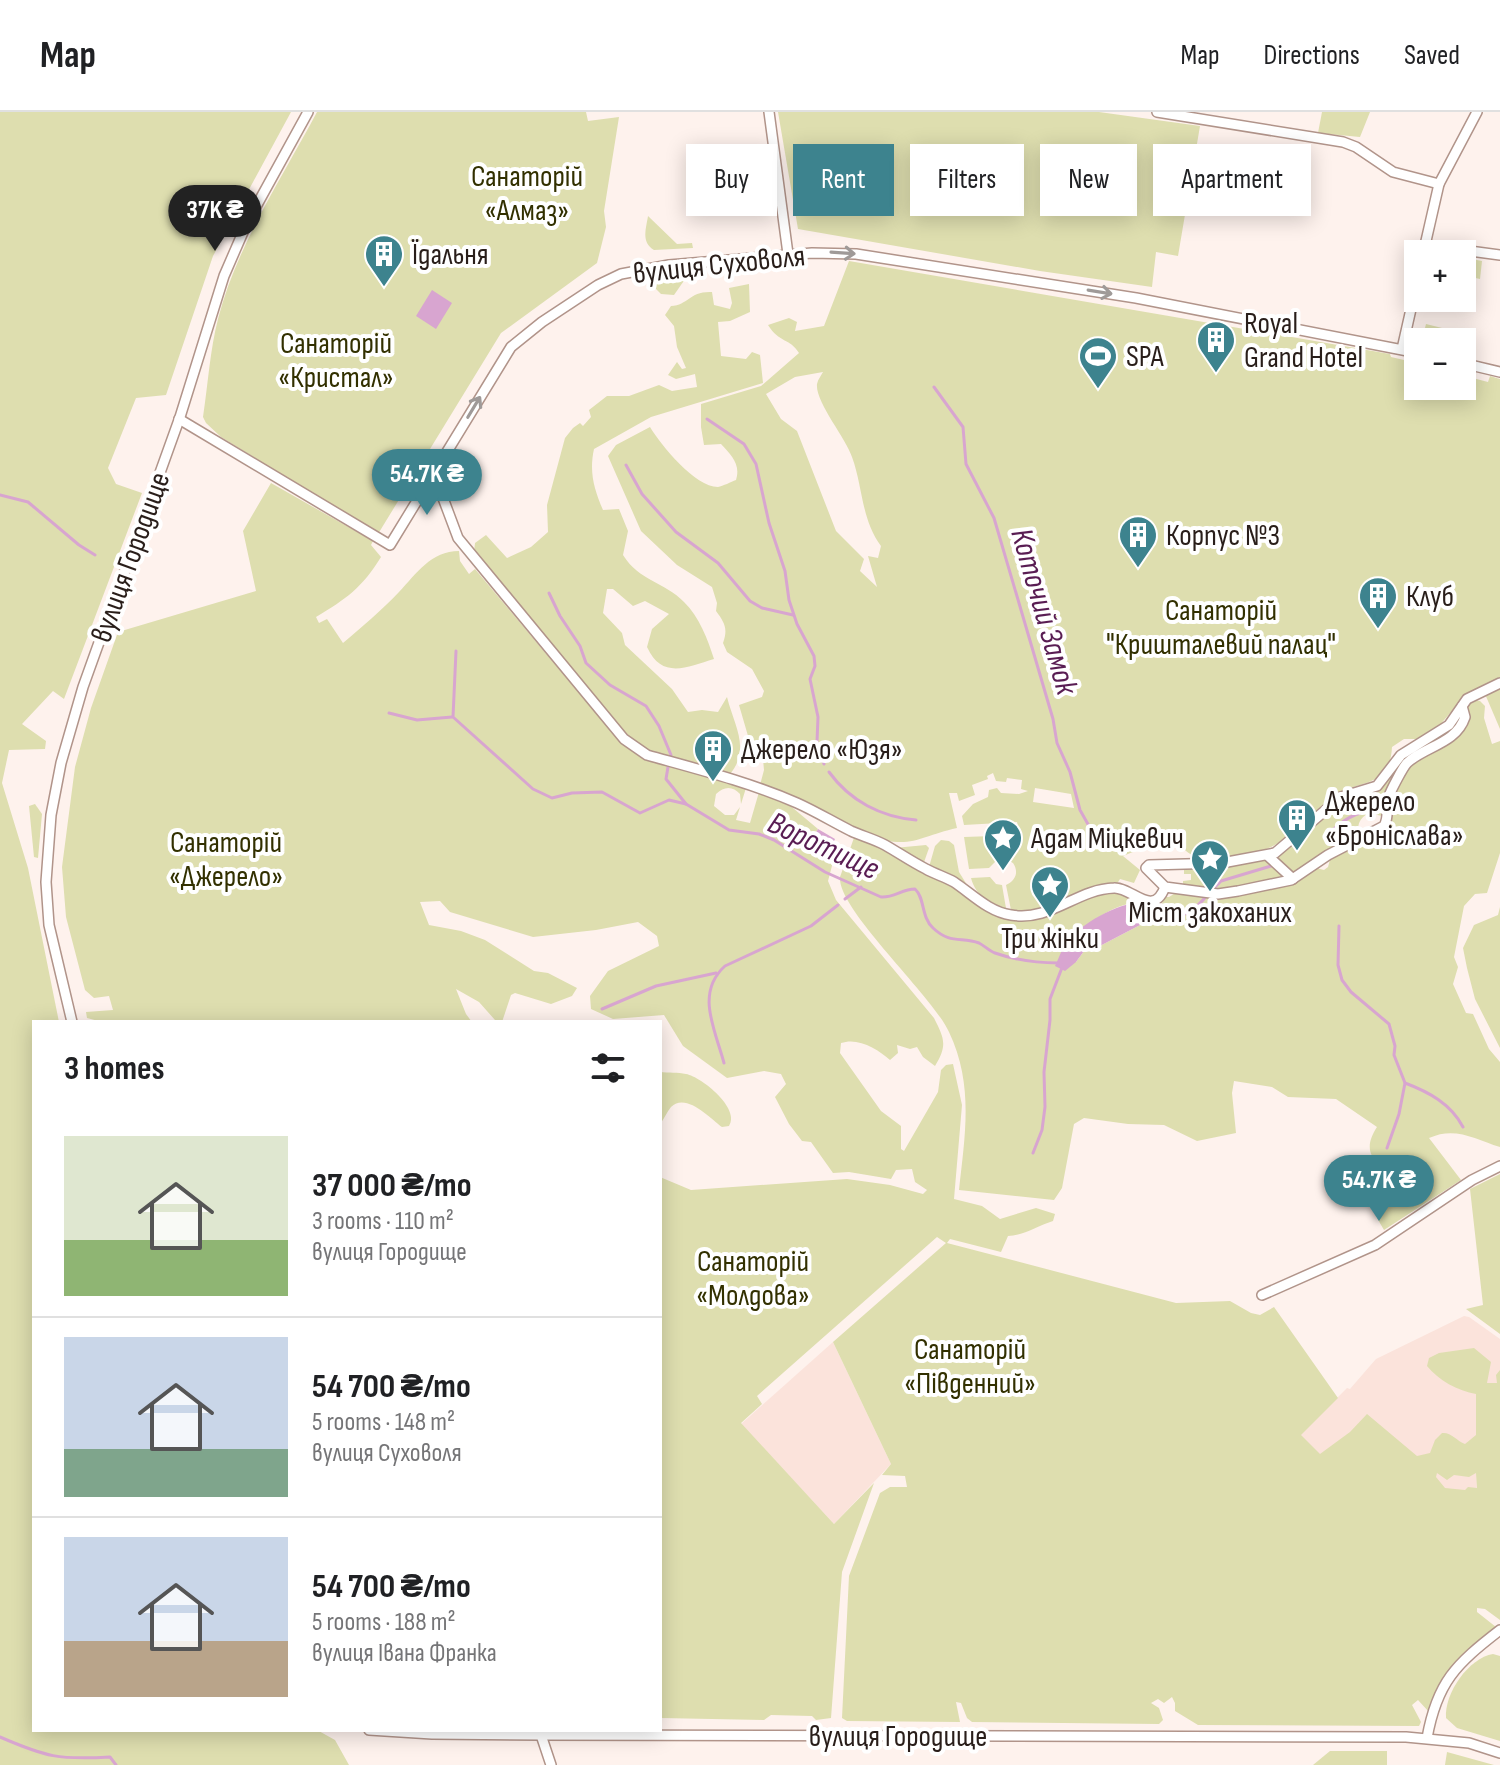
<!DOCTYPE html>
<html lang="en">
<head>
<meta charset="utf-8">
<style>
	body { margin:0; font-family:"Sofia Sans Condensed",sans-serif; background:#f2f2f2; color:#202124; height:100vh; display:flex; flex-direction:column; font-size:30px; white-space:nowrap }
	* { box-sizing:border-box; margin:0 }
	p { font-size:26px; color:#757577 }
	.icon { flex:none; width:44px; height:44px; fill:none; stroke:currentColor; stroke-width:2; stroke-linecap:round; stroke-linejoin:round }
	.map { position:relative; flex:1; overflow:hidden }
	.panel { position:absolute; left:32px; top:908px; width:630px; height:712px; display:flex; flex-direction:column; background:#fff; border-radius:0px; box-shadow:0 4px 20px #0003 }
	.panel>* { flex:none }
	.top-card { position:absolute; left:686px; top:32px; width:694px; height:72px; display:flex; gap:16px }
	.controls { position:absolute; left:1404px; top:128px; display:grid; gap:16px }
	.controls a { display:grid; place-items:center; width:72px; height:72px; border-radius:0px; background:#fff; box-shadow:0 4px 20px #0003; font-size:40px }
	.price { position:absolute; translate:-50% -68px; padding:0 18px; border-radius:28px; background:#3d838e; color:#fff; font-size:26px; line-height:52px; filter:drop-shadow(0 2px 4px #0008) }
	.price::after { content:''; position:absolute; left:50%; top:48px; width:24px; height:18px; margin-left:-12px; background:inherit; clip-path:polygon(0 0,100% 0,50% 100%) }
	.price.on { background:#222; color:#fff }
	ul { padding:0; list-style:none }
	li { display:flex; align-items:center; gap:24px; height:200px; padding:0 32px }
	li+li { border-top:2px solid #e0e0e0 }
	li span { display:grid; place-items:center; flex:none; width:224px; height:160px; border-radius:0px; color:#555 }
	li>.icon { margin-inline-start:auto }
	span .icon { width:96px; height:96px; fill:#fffc; stroke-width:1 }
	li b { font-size:34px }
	h2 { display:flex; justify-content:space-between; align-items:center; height:96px; padding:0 32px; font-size:34px }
	.tag { padding:0 28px; border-radius:0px; background:#fff; box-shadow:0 4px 20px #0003; font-size:28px; line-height:72px }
	.tag.on { background:#3d838e; color:#fff }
	header { display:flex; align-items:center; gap:48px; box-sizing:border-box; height:112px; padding:0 40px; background:#fff; border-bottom:2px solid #e0e0e0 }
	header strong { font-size:38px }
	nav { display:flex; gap:44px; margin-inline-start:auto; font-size:28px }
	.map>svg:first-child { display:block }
	.built { fill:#fbe3db }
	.green { fill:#dedeaf; fill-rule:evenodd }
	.water { fill:#d8a5d0 }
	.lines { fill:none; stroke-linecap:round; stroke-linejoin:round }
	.stream { stroke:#d8a5d0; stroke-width:3 }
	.minor-casing { stroke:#b1948a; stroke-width:12 }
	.minor { stroke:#fff; stroke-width:9 }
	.oneway { stroke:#9f9a98 }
	.labels { text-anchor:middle; stroke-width:8; stroke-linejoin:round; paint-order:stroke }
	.park-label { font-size:30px; fill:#323000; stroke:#fff }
	.poi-label { font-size:30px; fill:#291e1a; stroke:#fff; text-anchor:start }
	.street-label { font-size:30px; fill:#291e1a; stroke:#fff }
	.water-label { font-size:32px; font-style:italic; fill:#591d53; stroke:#fff }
</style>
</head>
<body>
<header>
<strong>Map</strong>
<nav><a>Map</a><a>Directions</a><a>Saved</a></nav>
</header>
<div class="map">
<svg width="1500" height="1653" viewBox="0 0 1500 1653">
	<rect width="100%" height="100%" fill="#fef2ed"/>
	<g class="built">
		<polygon points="1464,1204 1469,1205 1500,1227 1500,1271 1476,1279 1477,1396 1437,1480 1300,1323 1347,1276 1350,1277 1376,1247"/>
		<polygon points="833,1230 891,1352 834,1412 741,1312"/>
	</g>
	<g class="green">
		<polygon points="0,0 291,0 213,144 166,283 136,286 108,356 116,372 142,381 64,587 53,579 22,612 46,629 45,637 9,638 2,671 28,756 59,910 34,910 34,1618 317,1618 335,1628 349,1653 0,1653"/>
		<path d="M317,0h269l2,9 31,-4 -15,94 2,16 -9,36 -96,70 -123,201 -157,-97 -15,-14 -3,-6c5,-33 7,-67 15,-98 19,-74 64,-141 99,-207z"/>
		<polygon points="778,0 1099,0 1200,14 1178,144 1156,140 1152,175 1040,159 798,117"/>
		<polygon points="1322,0 1370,0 1360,25 1318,21"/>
		<path d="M648,104l29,28 15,-1 1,5 -39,2c-13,-8 -8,-21 -6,-34z"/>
		<polygon points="1462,145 1482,149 1480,167 1462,163"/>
		<path d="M849,149l541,93 1,3 13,3 2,-4 12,3v27h44v-16l4,1 -1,5 23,6 2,-6 10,3v298l-38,22 -23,27 -21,13h-14l-12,8c-2,38 -27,33 -50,45 -25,12 -54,52 -79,58 -16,4 -51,11 -67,7 -6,-2 -10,-7 -16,-10 -19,-8 -42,3 -57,9l17,14 -6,13 -14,-4 -5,8 -70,26 -33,2 -6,-30c10,-5 13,-13 7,-22l-9,-5 -4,-23 20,-1 -3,-12 -53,3 -2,-9 11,-12 15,-7 1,-7 8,-2 4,5 18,1 9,-3 -7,-2 1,-9 -15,-2 -1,4 -10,-1 -3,-8 -6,3 1,3 -16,6 3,10 -16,6 -2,-8h-8l8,35c-37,8 -48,23 -88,7l-109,-50 4,-15 -1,-11 -10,-6 -14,-48 23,-8 2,-6 -12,-22 -25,-17 -4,-9c5,-14 2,-20 -7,-32l1,-8 -5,-16 -35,-22 -36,-34 -33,-75 8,-11 34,-18c11,18 45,60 68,60 5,-1 13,-5 18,-7 5,-16 -5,-25 -15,-36l-17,1 -3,-18v-23l60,-18 38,-33c-9,-15 -20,-10 -31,-28l21,-7 8,4 -2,9 29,-5zM823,260c-2,4 -5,7 -6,12 -2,18 29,54 35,73 11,30 9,62 29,89l-3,12 -10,-2 9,31 -17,-16 4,-12 -28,-28 -39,-100 -16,-12 -15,-25 29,-17zM1035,676l36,6 3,14 -41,-6z"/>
		<polygon points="689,158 690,160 674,183 661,182 655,176 654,162"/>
		<path d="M749,172l1,28 -20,9 -12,1 3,34 25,3 6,-7 8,3 3,28 -112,34 -57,32c-5,23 0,40 9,61l16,-1 9,22 -5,24c16,26 42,27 61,47 15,14 24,38 30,57 -27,8 -52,21 -67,-12l5,-18 17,-15 -24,-13 -12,5 -20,-17h-6l-4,24 19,20 3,12 47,44 16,23 14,-2 16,2 9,-15c7,28 24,52 3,77l-83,-24 -24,-17 -149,-181 1,-9 11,-8 21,23 24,-11 17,-15 -1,-27 18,-67 8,-10 7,-5 3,3 8,-9 -2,-7 18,-14h22l30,-11 13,6 25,-4 -2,-13 -19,5 -8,-4 9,-13 5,7 4,-1 -9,-21 -3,-21 -9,-11 6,-9c18,-1 18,-15 41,-14l2,13 16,4 2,-6 -3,-15z"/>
		<polygon points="1426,212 1446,217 1443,228 1422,228"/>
		<path d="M271,371l102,58 -2,4 10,12c-19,31 -35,42 -65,60l3,6 8,-4 16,24c19,-16 39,-33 56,-51 18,-19 32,-41 60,-41l1,10 9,13 6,-5 145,173 24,16 102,30 -5,16 -1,-10c-7,-8 -16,-8 -24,0l-2,12 11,9h9l6,-8 -4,13 14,3 9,-31 28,11 31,26 -7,12 19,10 4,7 -6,23 8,19 98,118c10,20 14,27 1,48l-12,-9 -6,-10 -7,2 -13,-4 1,8 -8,7c-12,-11 -32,-23 -49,-17l-1,10 41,58 20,15v23l3,2 34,-59 3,-22 5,-5 7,-1 9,41 -8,94 28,7 18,13 36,-11 19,6 -2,7c-16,5 -28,14 -45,15l-7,16 -51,-13 -3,4 229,60 54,-2 21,12 9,2 14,-8 64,91 -37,37 19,19 30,-22 17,-18 50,42 13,-3 5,-13 7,-7c9,-1 15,8 23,11l11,-9v-41c-18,-3 -38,-14 -49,-28l2,-8 10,-5 35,-5 17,14 -4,21h10l-1,-8 4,-5v250l-15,-11 -8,-1v4l19,15 -51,48 -16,37 -11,-12 -6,5 9,17 -2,4 -221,-1 -23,-14v-8l-3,-6 -8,6 -6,-4 -7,4 8,5 4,12 -4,4 -187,-2 -5,-4 -6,-15 -5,-1 4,20 -113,-1 -5,-3 7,-142 31,-83 10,-6h17l-2,-11 -23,-1 9,-11 -58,-122 113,-99 -9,-6 -180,159 5,8 -21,19 93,101 40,-41 -32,89 -11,146 -15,2 -4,-4 -41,-1 -7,5 -104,-2v-541l31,13 156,-11 43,6 33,9 4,-4 -12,-8 -3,-13 -16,1 -5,9 -42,-7 -16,1 -22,-31 -9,-1 -13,-17 -14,-27 11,-13 -5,-10 -17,-3 -37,7 -44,-32 -19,-31 -51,4 -22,-10 -1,-13 18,-25 51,-25 -2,-10 -19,-14 -42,8 -63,7 -83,-25 -10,-11 -20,1 9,23 32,6 24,9 49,31 14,2 29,15 -5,8 -21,8 -36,-11 -4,2 -9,27 -7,-2 -16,-18 -23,-13 10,25 6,8h-370l-15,-4 -1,-6 27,-2 -4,-14 -15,2 -9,-8 -19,-73 -4,-50 13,-100 16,-59 27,-76 138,-41 -13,-60zM1437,1361l10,7 7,-5 15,2 7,-4 1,15 -9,-1 -3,3 -20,-2 -9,-11z"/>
		<polygon points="1500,575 1500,617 1485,582"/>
		<path d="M1473,588l7,1 5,5 -1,12 8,26 8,-3v112l-13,40 -12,1 -11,12 -10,51 4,10 -5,17 13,29 7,1 16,35 11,13v85c-25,-8 -45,-21 -71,-9l32,42 -77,50 -7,-12 9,-26 9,-7 5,-10c-25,-10 -40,-22 -23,-48l-41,-28 -48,-2 -16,-10 -38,-6 -2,12 4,40 -39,8 -33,-16 -36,-1 -44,-6 -10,6 -12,64 -8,12 -95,-10c6,-56 15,-105 -10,-158 -17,-37 -112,-123 -109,-155l15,-42c32,13 64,29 94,46 23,14 47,37 77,36 5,0 12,-4 17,-6 30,-11 64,-33 91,-8 -20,2 -38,16 -55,27l-3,32 8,-11 12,-3 46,-24 22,-2 -2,-25h7l8,-5 43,6 96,-30 8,2 4,-3 3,-11 48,-23 14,-39 14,-28 57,-40 1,-20z"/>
		<path d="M1417,637l3,2 -43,55 5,10 -13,-3c-10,5 -13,13 -9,23l-66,38 -16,-13 1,-9 64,-53 26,-5 15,-10 16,-25z"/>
		<polygon points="35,692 42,702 38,746 34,745 29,694"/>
		<polygon points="993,724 997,748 989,756 969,757 964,725"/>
		<polygon points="941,728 949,729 954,733 959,760 972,781 929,755 935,734"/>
		<polygon points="926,733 929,736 923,753 894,736"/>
		<polygon points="1267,748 1283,765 1219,778 1183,772 1183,769 1191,768 1191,762 1184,762 1184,756"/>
		<path d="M990,765l6,7 6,1 5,29c-16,-10 -31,-17 -36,-36z"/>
		<polygon points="1500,795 1500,936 1475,887 1467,856 1463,836 1474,813 1498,803"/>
		<path d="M660,960c8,1 18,0 26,2 16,3 55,35 43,52l-7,1c-12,-9 -36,-35 -51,-20 -4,5 -7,12 -11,17z"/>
		<polygon points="1500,1062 1500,1222 1466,1197 1483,1193 1470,1077"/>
		<path d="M1493,1542l7,2v85l-43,-13 -11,-10c-2,-25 23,-60 47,-64z"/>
		<polygon points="1330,1639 1387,1639 1387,1653 1313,1653"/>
		<polygon points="1447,1640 1494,1653 1445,1653"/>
	</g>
	<g class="water">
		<polygon points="432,178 452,191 436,217 416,204"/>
		<polygon points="818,717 835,727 830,739 811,729"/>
		<path d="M1141,791l1,21 -46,24 -12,3 -8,11 -11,9 -10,-5c4,-8 7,-18 12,-24 13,-18 52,-40 74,-39z"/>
	</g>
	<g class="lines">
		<g class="stream">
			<polyline points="934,275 963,315 966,352 994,406 1053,607 1057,631 1070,660 1080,698 1089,714 1114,736"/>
			<polyline points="707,307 744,332 756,352 769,411 785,459 789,488 797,512 814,544 815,554 810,567 818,605 817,630 824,652"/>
			<polyline points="626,353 642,382 676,420 718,451 750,489 762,496 793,503"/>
			<polyline points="0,383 28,390 79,433 95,443"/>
			<polyline points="549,481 560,504 580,534 586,551 610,573 646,594 659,614 671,643"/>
			<path d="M456,539l-3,66 80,72 19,9 20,-5 30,-1 38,21 29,-13 17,4 43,26 30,4 15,6 51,32 56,25c13,1 21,-8 34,-8 10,9 6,28 18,39 18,17 29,8 46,15 6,3 10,8 16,10 20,7 42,10 63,10"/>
			<polyline points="389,601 417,608 452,605"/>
			<polyline points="668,655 666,667 686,692"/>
			<path d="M829,660c21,29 52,45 87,48"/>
			<path d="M1326,724c15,-14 29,-26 51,-25"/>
			<polyline points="1212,778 1221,769 1271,754"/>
			<polyline points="845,787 861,775"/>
			<path d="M1164,805c19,2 32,-7 43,-22"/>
			<path d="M1339,814l-1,39 4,15 9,12 38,32 6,22 -1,9 11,28c24,9 46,21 58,44"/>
			<polyline points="602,897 656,874 716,861"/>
			<path d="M724,951c-9,-34 -29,-70 1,-97l86,-40 27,-21"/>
			<polyline points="1387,1036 1399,1002 1405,971"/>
			<polyline points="1033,1041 1042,1018 1045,995 1044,960 1050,908 1050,887 1063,853"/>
			<path d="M0,1625c46,20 59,23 110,20l6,8"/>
		</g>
		<g class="minor-casing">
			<g id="minor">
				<polyline points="769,0 788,142"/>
				<polyline points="1157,0 1343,30 1356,35 1393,60 1439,72"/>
				<polyline points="1425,133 1500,143"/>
				<polyline points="1423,142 1439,72 1477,0"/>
				<polyline points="1402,237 1418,166"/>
				<polyline points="1462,251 1500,260"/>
				<polyline points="179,307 390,433 511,235 542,210 598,173 621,162 669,153 812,141 856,142 1136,186 1418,241"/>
				<path d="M434,362l24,64 166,201 23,16c50,14 102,27 150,48 18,8 36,19 54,28 11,5 23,8 34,14 14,8 27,17 41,24 9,5 19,8 28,13 18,12 35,30 57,33 39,7 66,-26 103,-27 18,-1 39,31 51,-1"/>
				<path d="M1462,594l3,11c-9,27 -40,29 -58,46 -4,4 -16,27 -18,33 -4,10 1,20 -5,30l-56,29 -37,25 -53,11 -20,3 -53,-7 -19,-19 3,-3 73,-2 53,-10 66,-56 36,-11 24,-31 48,-30 18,-26 33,-16"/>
				<polyline points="1268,744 1293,767"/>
				<polyline points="72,910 49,813 46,770 51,703 61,651 83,575 180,305 224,164 247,111 308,0"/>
				<polyline points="1262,1183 1375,1133 1472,1068 1500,1054"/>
				<polyline points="369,1618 432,1622 541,1623 1406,1625 1469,1631 1500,1641"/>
				<polyline points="541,1623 551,1653"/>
				<path d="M1427,1626c10,-56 29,-74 73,-108"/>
			</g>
		</g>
		<use href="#minor" class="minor"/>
	</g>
	<defs><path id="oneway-shaft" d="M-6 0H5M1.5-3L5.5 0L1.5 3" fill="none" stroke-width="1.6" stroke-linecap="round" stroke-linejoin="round" transform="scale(2)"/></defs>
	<g class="oneway">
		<use href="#oneway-shaft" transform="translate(843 141) rotate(4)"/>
		<use href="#oneway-shaft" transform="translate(1100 180) rotate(9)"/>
		<use href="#oneway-shaft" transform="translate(474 295) rotate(-59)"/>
	</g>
	<defs>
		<g id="building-pin" transform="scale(2)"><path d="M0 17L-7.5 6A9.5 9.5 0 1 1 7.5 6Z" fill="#3d838e" stroke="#fff"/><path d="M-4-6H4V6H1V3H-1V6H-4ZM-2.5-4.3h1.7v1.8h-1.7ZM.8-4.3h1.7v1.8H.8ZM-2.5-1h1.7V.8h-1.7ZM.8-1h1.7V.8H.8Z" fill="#fff"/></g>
		<g id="stadium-pin" transform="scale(2)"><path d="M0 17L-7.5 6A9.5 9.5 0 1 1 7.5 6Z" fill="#3d838e" stroke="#fff"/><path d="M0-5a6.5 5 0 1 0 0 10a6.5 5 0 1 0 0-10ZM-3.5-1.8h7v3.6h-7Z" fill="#fff"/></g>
		<g id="sight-pin" transform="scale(2)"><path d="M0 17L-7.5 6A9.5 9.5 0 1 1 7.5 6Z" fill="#3d838e" stroke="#fff"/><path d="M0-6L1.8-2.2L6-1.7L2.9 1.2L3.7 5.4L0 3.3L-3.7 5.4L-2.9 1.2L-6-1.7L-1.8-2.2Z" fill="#fff"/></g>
	</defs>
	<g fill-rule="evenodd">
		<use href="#building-pin" x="384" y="142"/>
		<use href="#building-pin" x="1216" y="228"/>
		<use href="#stadium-pin" x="1098" y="244"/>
		<use href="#building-pin" x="1138" y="423"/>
		<use href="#building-pin" x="1378" y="484"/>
		<use href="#building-pin" x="713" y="637"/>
		<use href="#building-pin" x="1297" y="706"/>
		<use href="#sight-pin" x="1003" y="726"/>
		<use href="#sight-pin" x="1210" y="747"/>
		<use href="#sight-pin" x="1050" y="773"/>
	</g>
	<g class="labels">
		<g class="park-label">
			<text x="527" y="74">Санаторій<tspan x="527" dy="34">«Алмаз»</tspan></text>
			<text x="336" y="241">Санаторій<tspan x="336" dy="34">«Кристал»</tspan></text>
			<text x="1221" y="508">Санаторій<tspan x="1221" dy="34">"Кришталевий палац"</tspan></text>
			<text x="226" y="740">Санаторій<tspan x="226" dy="34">«Джерело»</tspan></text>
			<text x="753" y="1159">Санаторій<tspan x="753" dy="34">«Молдова»</tspan></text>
			<text x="970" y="1247">Санаторій<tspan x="970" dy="34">«Південний»</tspan></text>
		</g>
		<g class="poi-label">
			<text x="412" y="152">Їдальня</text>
			<text x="1244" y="221">Royal<tspan x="1244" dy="34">Grand Hotel</tspan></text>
			<text x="1126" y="254">SPA</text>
			<text x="1166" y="433">Корпус №3</text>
			<text x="1406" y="494">Клуб</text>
			<text x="741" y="647">Джерело «Юзя»</text>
			<text x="1325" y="699">Джерело<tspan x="1325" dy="34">«Броніслава»</tspan></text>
			<text x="1031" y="736">Адам Міцкевич</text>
			<text x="1210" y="810" text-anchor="middle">Міст закоханих</text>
			<text x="1050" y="836" text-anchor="middle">Три жінки</text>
		</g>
		<g class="street-label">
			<text transform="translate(719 152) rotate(-6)" y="10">вулиця Суховоля</text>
			<text transform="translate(130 445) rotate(-70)" y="10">вулиця Городище</text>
			<text x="898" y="1634">вулиця Городище</text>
		</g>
		<g class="water-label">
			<text transform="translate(1045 499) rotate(74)" y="11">Коточий Замок</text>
			<text transform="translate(824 733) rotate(25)" y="11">Воротище</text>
		</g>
	</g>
</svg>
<div class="controls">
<a>+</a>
<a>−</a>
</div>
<b class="price on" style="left:215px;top:141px">37K ₴</b>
<b class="price" style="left:427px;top:405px">54.7K ₴</b>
<b class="price" style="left:1379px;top:1111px">54.7K ₴</b>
<div class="top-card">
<a class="tag">Buy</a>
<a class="tag on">Rent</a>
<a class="tag">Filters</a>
<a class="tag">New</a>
<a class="tag">Apartment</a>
</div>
<section class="panel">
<h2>3 homes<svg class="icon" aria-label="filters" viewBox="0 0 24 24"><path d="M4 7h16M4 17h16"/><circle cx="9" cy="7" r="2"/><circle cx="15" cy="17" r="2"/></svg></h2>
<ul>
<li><span style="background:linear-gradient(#dfe7d0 65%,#8fb573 0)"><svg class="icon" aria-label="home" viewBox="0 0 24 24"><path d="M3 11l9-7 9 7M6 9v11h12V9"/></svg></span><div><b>37 000 ₴/mo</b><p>3 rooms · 110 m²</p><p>вулиця Городище</p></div></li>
<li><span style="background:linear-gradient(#c9d6e8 70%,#7fa58c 0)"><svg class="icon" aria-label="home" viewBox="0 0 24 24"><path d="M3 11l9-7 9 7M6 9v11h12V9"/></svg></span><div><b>54 700 ₴/mo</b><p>5 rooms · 148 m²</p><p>вулиця Суховоля</p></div></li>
<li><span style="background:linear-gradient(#c9d6e8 65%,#b9a48a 0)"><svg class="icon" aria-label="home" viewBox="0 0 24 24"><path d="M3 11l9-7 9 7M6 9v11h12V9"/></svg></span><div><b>54 700 ₴/mo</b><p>5 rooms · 188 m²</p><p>вулиця Івана Франка</p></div></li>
</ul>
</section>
</div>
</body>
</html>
